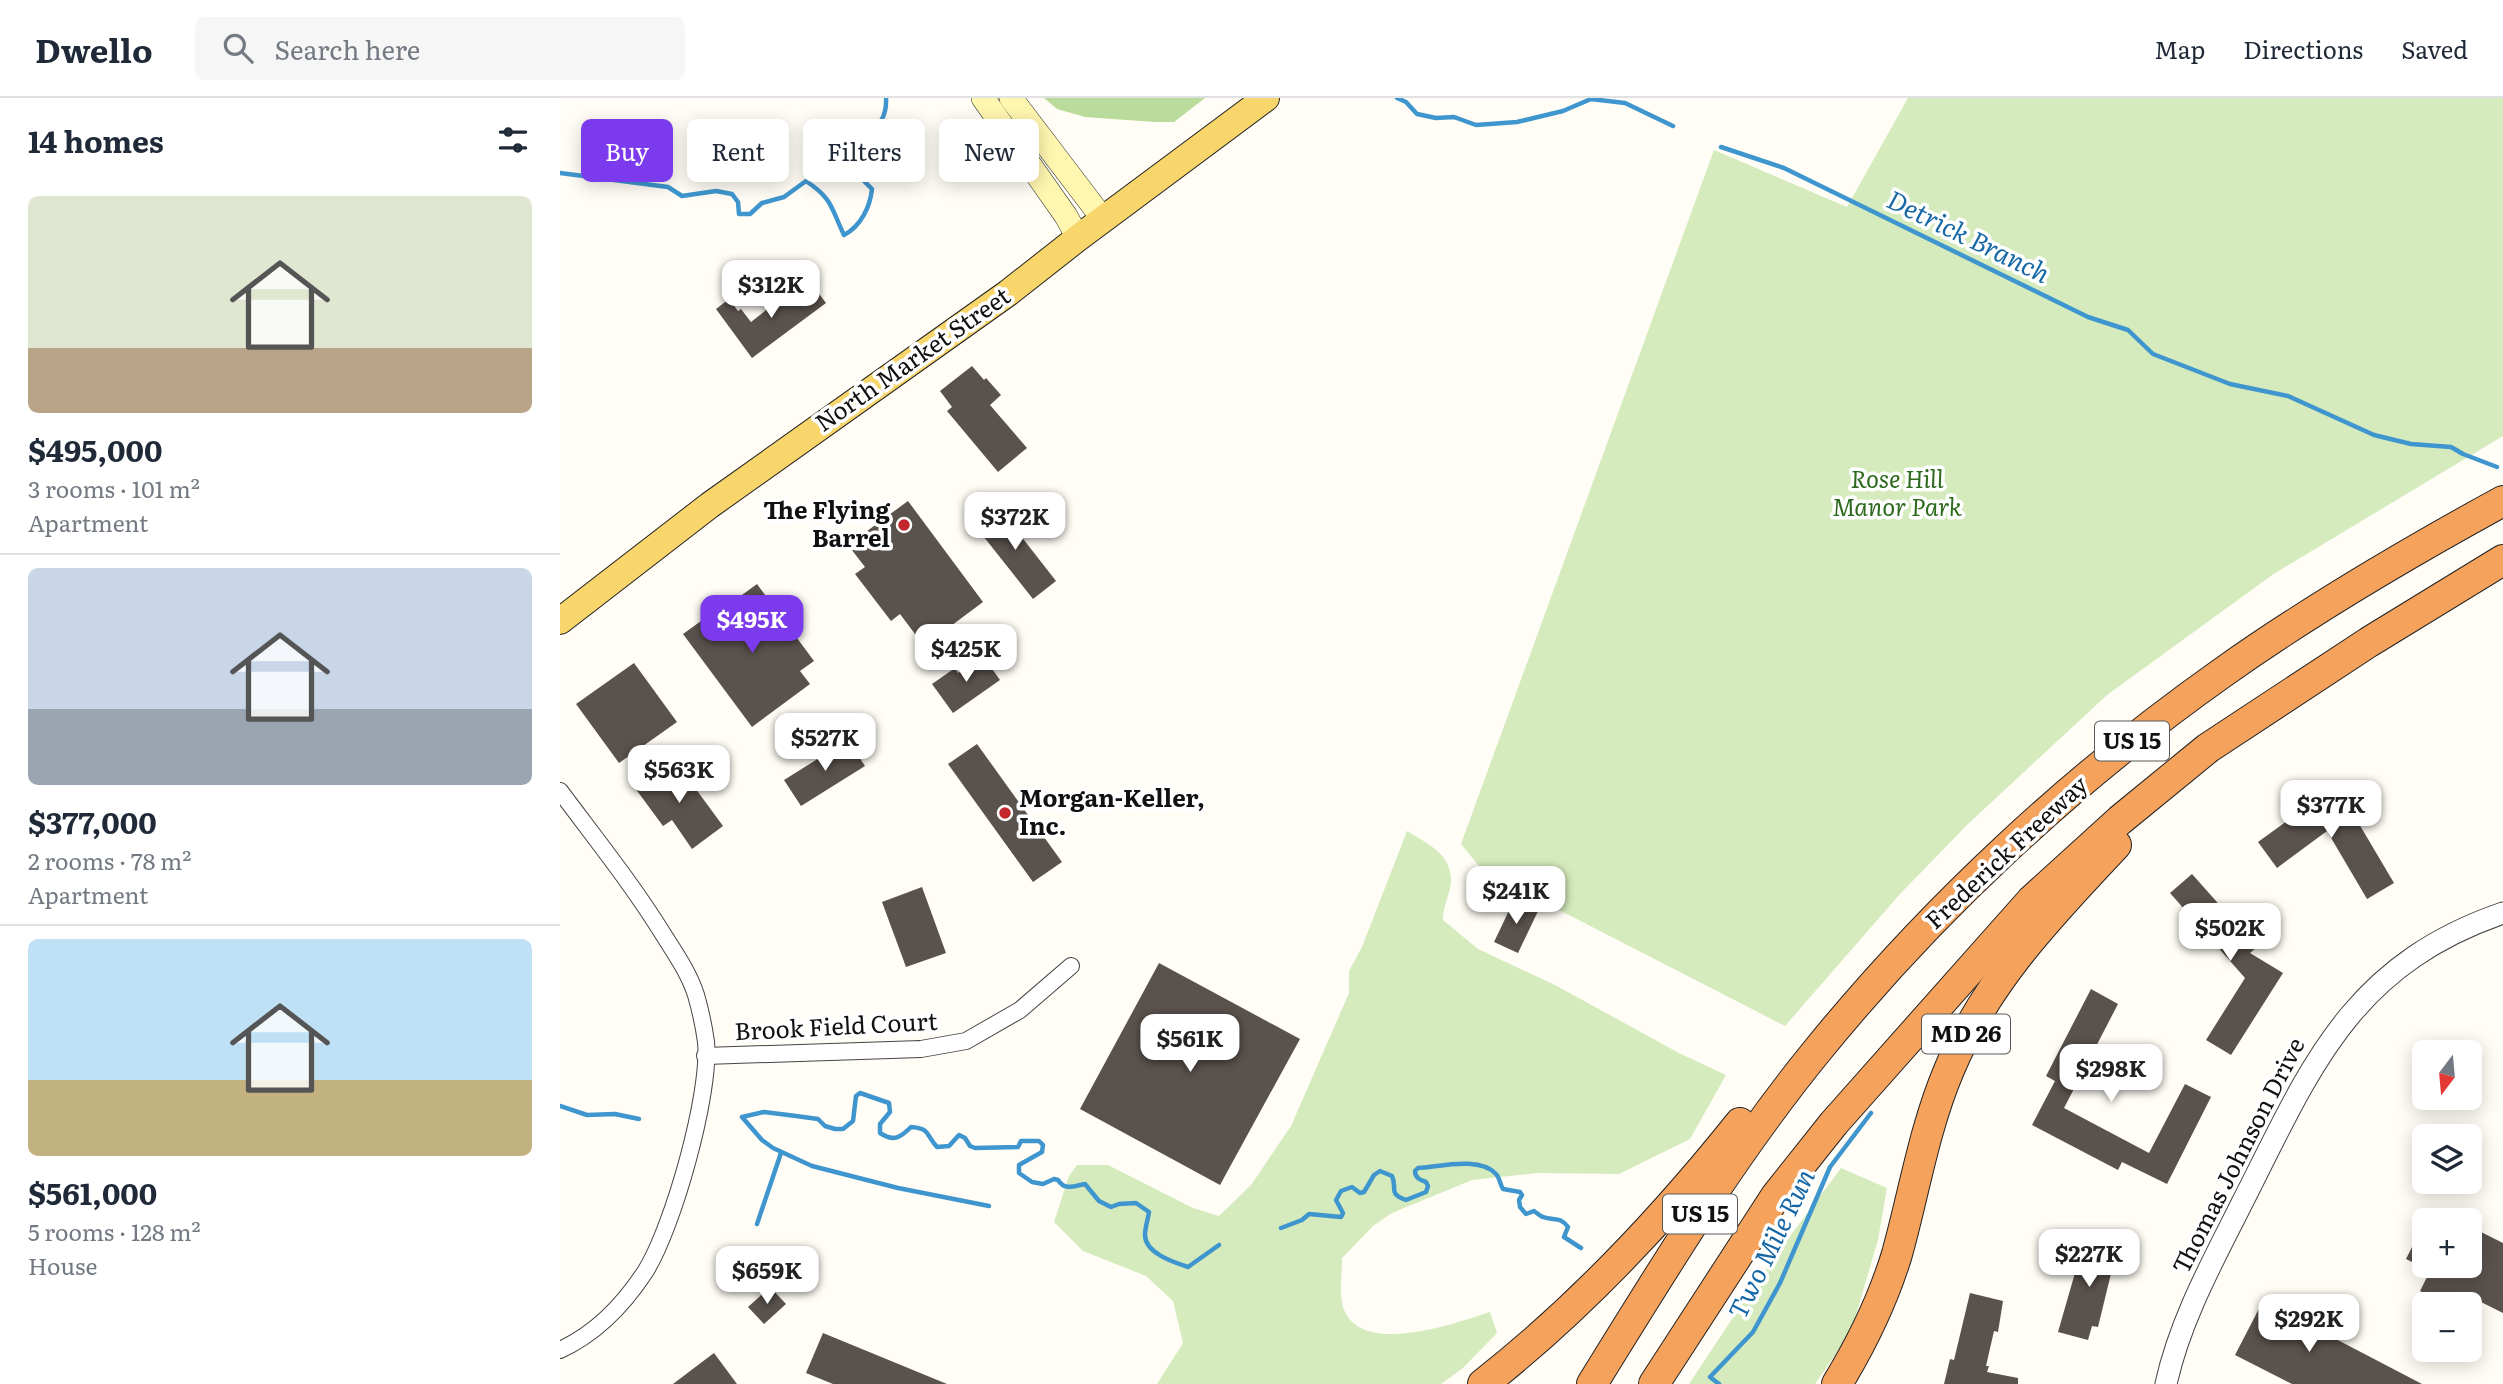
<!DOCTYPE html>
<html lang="en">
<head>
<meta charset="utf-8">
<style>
	body { margin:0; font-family:Literata,serif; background:#f6f6f7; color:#1f2937; height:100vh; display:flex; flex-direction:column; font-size:26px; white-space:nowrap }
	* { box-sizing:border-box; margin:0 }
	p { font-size:23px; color:#747a83 }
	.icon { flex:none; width:38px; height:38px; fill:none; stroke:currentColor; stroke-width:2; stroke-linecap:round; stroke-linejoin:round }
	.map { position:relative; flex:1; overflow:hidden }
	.side { display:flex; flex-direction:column; background:#fff; width:560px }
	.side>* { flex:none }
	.top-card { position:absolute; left:21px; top:21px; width:665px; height:63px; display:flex; gap:14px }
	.needle { width:46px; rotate:196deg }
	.fabs { position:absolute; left:1852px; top:942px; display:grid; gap:14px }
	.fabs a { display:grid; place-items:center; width:70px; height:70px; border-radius:10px; background:#fff; box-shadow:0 4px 18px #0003; font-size:35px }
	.price { position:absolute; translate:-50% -60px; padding:0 16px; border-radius:14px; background:#fff; color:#222; font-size:23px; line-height:46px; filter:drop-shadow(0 2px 4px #0008) }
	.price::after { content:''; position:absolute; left:50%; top:42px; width:21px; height:16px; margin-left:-10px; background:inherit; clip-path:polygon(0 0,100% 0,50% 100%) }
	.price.selected { background:#7c3aed; color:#fff }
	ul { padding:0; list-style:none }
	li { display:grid; align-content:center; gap:14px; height:371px; padding:0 28px }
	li+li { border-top:2px solid #e0e1e3 }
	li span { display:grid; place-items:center; height:217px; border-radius:10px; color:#555 }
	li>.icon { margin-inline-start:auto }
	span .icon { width:126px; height:126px; fill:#fffc; stroke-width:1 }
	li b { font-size:30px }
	h2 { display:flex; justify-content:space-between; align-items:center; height:84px; padding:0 28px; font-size:30px }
	.chip { padding:0 24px; border-radius:10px; background:#fff; box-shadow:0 4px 18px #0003; font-size:24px; line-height:63px }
	.chip.selected { background:#7c3aed; color:#fff }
	header { display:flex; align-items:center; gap:42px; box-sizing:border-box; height:98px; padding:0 35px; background:#fff; border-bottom:2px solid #e0e1e3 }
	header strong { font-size:33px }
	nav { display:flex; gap:38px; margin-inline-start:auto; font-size:24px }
	.search { width:490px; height:63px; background:#f6f6f7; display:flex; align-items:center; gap:18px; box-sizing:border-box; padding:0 24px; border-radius:10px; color:#747a83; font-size:26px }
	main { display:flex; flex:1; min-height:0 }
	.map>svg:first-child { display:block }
	.green { fill:#d5ebbd }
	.forest { fill:#b9dc9c }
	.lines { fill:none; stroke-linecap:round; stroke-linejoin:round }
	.stream { stroke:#3f96cf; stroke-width:4.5 }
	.building { fill:#5a524d }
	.minor-casing { stroke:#444; stroke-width:18 }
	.tertiary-casing { stroke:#444; stroke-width:23 }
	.secondary-casing { stroke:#333; stroke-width:24 }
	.primary-casing { stroke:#222; stroke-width:28 }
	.motorway-casing { stroke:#222; stroke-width:32 }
	.minor { stroke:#fff; stroke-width:16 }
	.tertiary { stroke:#fff; stroke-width:21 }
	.secondary { stroke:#fff6b0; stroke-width:23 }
	.primary { stroke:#f9d66b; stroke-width:26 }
	.motorway { stroke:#f5a25d; stroke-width:30 }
	.poi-dot { fill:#c4262e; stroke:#fff; stroke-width:2.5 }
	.labels { text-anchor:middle; stroke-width:7; stroke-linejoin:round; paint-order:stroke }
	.shield { fill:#fff; stroke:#585858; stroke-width:2 }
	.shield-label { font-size:23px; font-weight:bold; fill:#111 }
	.street-label { font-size:24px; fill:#111; stroke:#fff }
	.park-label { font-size:24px; font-style:italic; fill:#2f6b1f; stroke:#fff }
	.poi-label { font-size:24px; font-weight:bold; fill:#111; stroke:#fff; text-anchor:end }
	.water-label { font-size:26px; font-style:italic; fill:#1768a6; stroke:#fff }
</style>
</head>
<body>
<header>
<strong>Dwello</strong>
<div class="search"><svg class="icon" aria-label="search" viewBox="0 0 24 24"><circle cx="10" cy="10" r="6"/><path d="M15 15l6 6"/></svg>Search here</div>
<nav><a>Map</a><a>Directions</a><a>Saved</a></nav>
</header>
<main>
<section class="side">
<h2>14 homes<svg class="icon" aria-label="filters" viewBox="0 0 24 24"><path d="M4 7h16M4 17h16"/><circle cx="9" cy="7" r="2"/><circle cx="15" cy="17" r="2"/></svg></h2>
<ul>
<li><span style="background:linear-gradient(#dfe7d0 70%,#b9a48a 0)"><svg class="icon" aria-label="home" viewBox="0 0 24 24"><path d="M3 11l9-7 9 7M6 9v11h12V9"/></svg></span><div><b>$495,000</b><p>3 rooms · 101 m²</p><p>Apartment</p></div></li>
<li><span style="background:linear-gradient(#c9d6e8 65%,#9aa5b1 0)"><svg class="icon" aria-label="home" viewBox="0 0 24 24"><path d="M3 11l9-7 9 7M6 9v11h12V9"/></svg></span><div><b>$377,000</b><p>2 rooms · 78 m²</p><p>Apartment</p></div></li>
<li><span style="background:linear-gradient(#bfe0f5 65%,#c2b280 0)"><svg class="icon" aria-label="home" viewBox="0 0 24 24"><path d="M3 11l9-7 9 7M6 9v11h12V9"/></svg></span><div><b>$561,000</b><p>5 rooms · 128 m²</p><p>House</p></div></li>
</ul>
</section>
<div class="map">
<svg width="1943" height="1286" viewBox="0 0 1943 1286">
	<rect width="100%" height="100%" fill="#fffdf5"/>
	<g class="green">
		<polygon points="1348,0 1943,0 1943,338 1715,475 1547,597 1408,726 1340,796 1225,928 923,773 901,746 1154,52 1287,109"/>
		<path d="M847,733c21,13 45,23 44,51 -1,12 -8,23 -8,38l35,29 77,36 124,68 47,22 -36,64 -71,35 -80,-1 -67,7 -80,33 -19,13 -31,32c0,14 -3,35 1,49 16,51 113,16 147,5l7,21 -34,35 -22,16h-284l26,-41 -10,-42 -27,-25 -63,-25 -29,-29 15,-46 8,-11h31l85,43 26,8 32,-31 40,-59 58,-133v-22l13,-24z"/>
		<polygon points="1281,1070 1327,1090 1318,1142 1291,1234 1255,1286 1129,1286 1201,1177"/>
	</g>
	<polygon class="forest" points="484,0 645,0 614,24 595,24 525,19 497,11"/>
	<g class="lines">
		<g class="stream">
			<polyline points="837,0 846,4 857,16 876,20 894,19 916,27 957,24 1003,13 1031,1 1065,5 1113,28"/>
			<polyline points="1161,49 1224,70 1528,219 1568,232 1593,256 1670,286 1728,298 1814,337 1851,346 1891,349 1903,356 1937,369"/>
			<path d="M0,75l108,14 14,9 34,-5 16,3 6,8 1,12h11l12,-11 22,-6 22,-16c27,18 25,27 38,54 17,-9 26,-28 28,-46l-14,-14 -9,-15c12,-26 39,-30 37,-62"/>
			<polyline points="0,1008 27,1017 55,1016 79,1021"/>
			<path d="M429,1108l-91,-18 -86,-22 -39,-18 -11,-8 -20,-23 22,-5 32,4 22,3 7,7 10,3h8l10,-8 3,-25 4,-3 29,10 1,9 -10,12v9c14,9 20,5 31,-6 19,1 15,8 26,20l12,-1 10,-11 6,3 5,8 5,2 43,-1 3,-6h18l4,4 -1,7 -23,13v8l13,9 11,2 11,-5 4,1c7,11 16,6 27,4l14,17 12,6 8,-3 17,-1 13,9c-1,7 -4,16 -4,23 0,18 28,27 43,32l31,-22"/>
			<polyline points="197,1126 221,1055"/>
			<path d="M721,1130l21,-8 7,-6 32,3 2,-4 -7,-13 5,-9 11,-4 8,6 4,-1 10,-17 6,-4 12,5c6,13 -5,17 14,24l20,-8 2,-6 -2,-4c-6,-2 -11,-4 -11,-11l3,-3c21,-1 61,-12 78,6 4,4 4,11 7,15l17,3 2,3 -3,5 1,7 6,7 8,-3c3,2 6,5 9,6 11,4 17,-1 25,10l-4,10 17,11"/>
			<polyline points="1159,1286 1150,1279 1193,1234 1220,1185 1270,1069 1311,1015"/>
		</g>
	</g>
	<g class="building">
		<polygon points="251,185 266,205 192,260 156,211 169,201 178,213 181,211 191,224 210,209 213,213"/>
		<polygon points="412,268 424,282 426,280 441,297 430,307 467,350 438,374 387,313 392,309 380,293"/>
		<polygon points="348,403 423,504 364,548 340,516 331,523 295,476 305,469 288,447"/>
		<polygon points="436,406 496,483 473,501 416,429 427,421 423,416"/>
		<polygon points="197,486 254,563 240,573 250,586 192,629 123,536 148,518 149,521"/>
		<polygon points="423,558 440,582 393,615 372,586 395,570 398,575"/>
		<polygon points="74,565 117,624 59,665 16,606"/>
		<polygon points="288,642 305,668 241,708 224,682"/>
		<polygon points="417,646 502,764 473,784 388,666"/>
		<polygon points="105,668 110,675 119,668 163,728 132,751 112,722 103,728 75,690"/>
		<polygon points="1777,687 1796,712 1792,714 1834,785 1807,801 1767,733 1717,770 1698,744"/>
		<polygon points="1632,776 1697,849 1690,855 1723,875 1671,957 1646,942 1685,880 1610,795"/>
		<polygon points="362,789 386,855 346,869 322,804"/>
		<polygon points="955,800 979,811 958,855 934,844"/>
		<polygon points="599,865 740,941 660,1087 520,1011"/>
		<polygon points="1531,891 1558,906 1504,1010 1589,1055 1625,986 1651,999 1607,1086 1562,1064 1558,1072 1472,1027 1495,983 1486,978"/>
		<polygon points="1864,1125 1864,1170 1846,1161"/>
		<polygon points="1909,1128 1943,1145 1943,1215 1915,1201 1912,1206 1885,1206 1860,1193 1873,1167 1909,1167"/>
		<polygon points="1529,1140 1558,1147 1538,1229 1532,1228 1528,1242 1498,1234 1521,1154 1525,1155"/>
		<polygon points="210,1189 226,1206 204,1226 188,1209"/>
		<polygon points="1410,1195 1443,1203 1438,1234 1434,1233 1426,1268 1429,1268 1427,1274 1458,1280 1458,1286 1384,1286 1390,1261 1394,1262"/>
		<polygon points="1703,1203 1862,1286 1732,1286 1675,1257"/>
		<polygon points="263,1235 387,1286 273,1286 246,1275"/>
		<polygon points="154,1255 177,1286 113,1286 142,1264"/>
	</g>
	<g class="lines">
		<g class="minor-casing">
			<g id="minor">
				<path d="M0,693c35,47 72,93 103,143 12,19 26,39 33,61 4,14 8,32 10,47 5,51 -33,186 -61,230 -21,32 -50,62 -85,78"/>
				<polyline points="145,958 361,951 406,943 460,912 511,868"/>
			</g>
		</g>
		<g class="tertiary-casing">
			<path id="tertiary" d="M1606,1286c14,-64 47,-123 76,-181 68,-134 107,-237 261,-290"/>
		</g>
		<g class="secondary-casing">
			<g id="secondary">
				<polyline points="423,0 506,118 518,140"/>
				<polyline points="451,0 543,121"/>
			</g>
		</g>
		<g class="primary-casing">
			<polyline id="primary" points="0,523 150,407 448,195 518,140 706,0"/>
		</g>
		<g class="motorway-casing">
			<g id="motorway">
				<path d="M923,1286c97,-76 181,-166 257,-261"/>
				<path d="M1032,1286c70,-113 140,-229 224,-332 116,-143 256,-273 406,-379 90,-64 184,-119 281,-172"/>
				<polyline points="1094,1286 1216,1098 1274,1025 1472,802 1560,722 1648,650 1809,544 1943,462"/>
				<path d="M1277,1286c25,-41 46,-84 60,-130 17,-61 27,-125 52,-184 37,-89 102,-156 167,-225"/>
			</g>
		</g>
		<use href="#minor" class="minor"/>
		<use href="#tertiary" class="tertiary"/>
		<use href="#secondary" class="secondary"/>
		<use href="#primary" class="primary"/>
		<use href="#motorway" class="motorway"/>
	</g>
	<g class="poi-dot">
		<circle cx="344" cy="427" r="7"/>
		<circle cx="445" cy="715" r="7"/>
	</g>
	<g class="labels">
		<g class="shield">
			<rect x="1535" y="623.5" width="74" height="39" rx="5"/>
			<rect x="1362" y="916.5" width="88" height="39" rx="5"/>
			<rect x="1103" y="1096.5" width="74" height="39" rx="5"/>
		</g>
		<g class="shield-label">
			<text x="1572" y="651">US 15</text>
			<text x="1406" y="944">MD 26</text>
			<text x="1140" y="1124">US 15</text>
		</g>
		<g class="street-label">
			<text transform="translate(353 262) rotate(-35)" y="8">North Market Street</text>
			<text transform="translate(1447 755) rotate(-43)" y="8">Frederick Freeway</text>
			<text transform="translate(276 929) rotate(-3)" y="8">Brook Field Court</text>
			<text transform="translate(1679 1058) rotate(-63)" y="8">Thomas Johnson Drive</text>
		</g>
		<g class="park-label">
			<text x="1337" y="390">Rose Hill<tspan x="1337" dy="28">Manor Park</tspan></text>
		</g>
		<g class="poi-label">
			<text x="330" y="421">The Flying<tspan x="330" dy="28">Barrel</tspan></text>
			<text x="459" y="709" text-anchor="start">Morgan-Keller,<tspan x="459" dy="28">Inc.</tspan></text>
		</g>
		<g class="water-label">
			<text transform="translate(1408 139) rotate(26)" y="9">Detrick Branch</text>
			<text transform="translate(1212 1146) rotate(-64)" y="9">Two Mile Run</text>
		</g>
	</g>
</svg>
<div class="fabs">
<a><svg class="needle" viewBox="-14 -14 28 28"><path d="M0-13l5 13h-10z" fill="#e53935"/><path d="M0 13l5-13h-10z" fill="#747a83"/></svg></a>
<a><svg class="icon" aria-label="layers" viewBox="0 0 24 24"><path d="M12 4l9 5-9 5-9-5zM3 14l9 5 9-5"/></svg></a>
<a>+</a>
<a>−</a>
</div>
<b class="price" style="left:211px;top:222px">$312K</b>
<b class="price" style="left:455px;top:454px">$372K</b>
<b class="price selected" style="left:192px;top:557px">$495K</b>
<b class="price" style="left:406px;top:586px">$425K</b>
<b class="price" style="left:265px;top:675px">$527K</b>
<b class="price" style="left:119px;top:707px">$563K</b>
<b class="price" style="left:1771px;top:742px">$377K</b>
<b class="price" style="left:956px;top:828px">$241K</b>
<b class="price" style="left:1670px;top:865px">$502K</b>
<b class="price" style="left:630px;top:976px">$561K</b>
<b class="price" style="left:1551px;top:1006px">$298K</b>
<b class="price" style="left:1529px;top:1191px">$227K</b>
<b class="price" style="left:207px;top:1208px">$659K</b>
<b class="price" style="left:1749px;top:1256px">$292K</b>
<div class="top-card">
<a class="chip selected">Buy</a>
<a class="chip">Rent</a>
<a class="chip">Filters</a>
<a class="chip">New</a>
</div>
</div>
</main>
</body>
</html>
